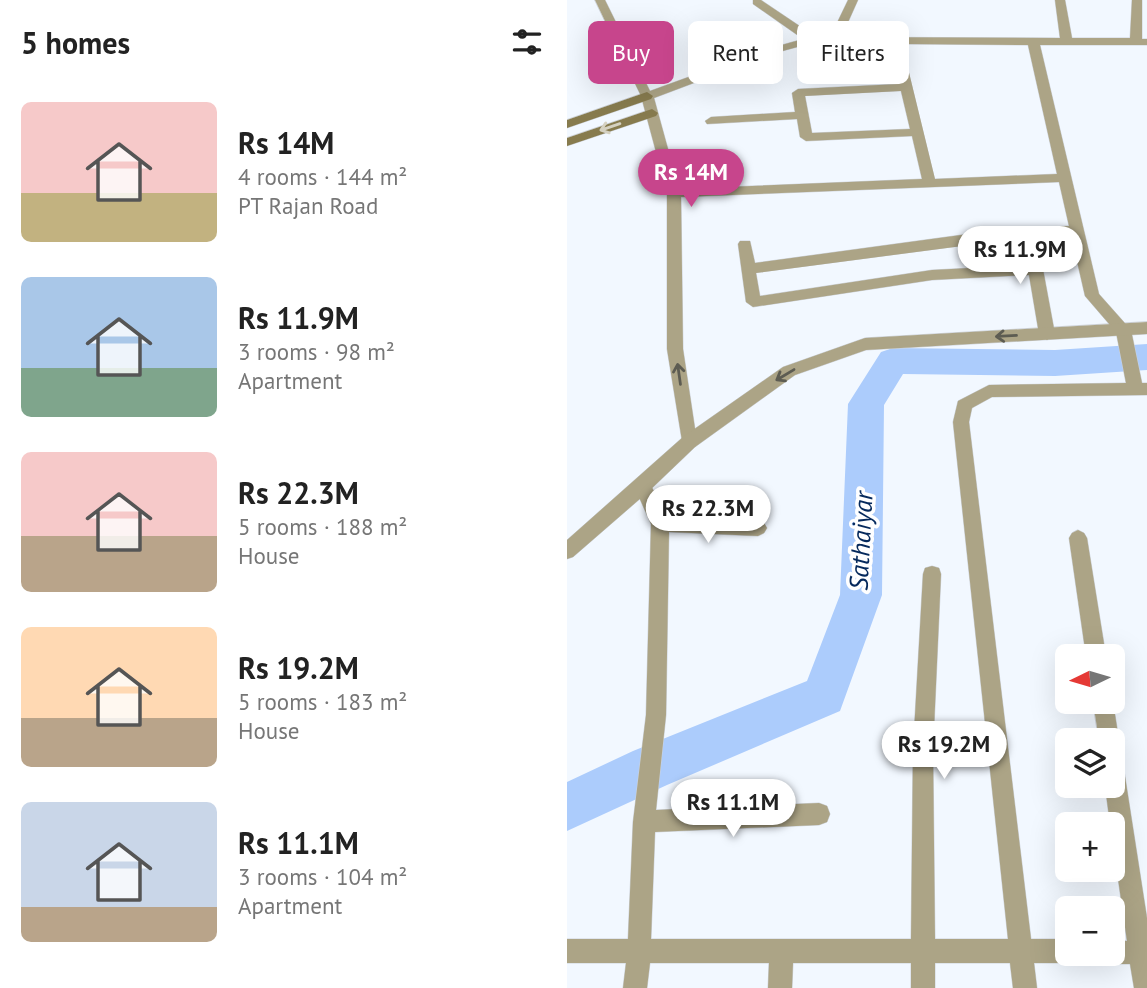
<!DOCTYPE html>
<html lang="en">
<head>
<meta charset="utf-8">
<style>
	body { margin:0; font-family:"PT Sans",sans-serif; background:#f6f6f6; color:#222; height:100vh; display:flex; flex-direction:column; font-size:26px; white-space:nowrap }
	* { box-sizing:border-box; margin:0 }
	p { font-size:23px; color:#767676 }
	.icon { flex:none; width:38px; height:38px; fill:none; stroke:currentColor; stroke-width:2; stroke-linecap:round; stroke-linejoin:round }
	.map { position:relative; flex:1; overflow:hidden }
	.panel { display:flex; flex-direction:column; background:#fff; width:567px }
	.panel>* { flex:none }
	.top-card { position:absolute; left:21px; top:21px; width:453px; height:63px; display:flex; gap:14px }
	.needle { width:46px; rotate:265deg }
	.tools { position:absolute; left:488px; top:644px; display:grid; gap:14px }
	.tools a { display:grid; place-items:center; width:70px; height:70px; border-radius:10px; background:#fff; box-shadow:0 7px 28px #0002; font-size:35px }
	.price { position:absolute; translate:-50% -60px; padding:0 16px; border-radius:24px; background:#fff; color:#222; font-size:23px; line-height:46px; filter:drop-shadow(0 2px 4px #0008) }
	.price::after { content:''; position:absolute; left:50%; top:42px; width:21px; height:16px; margin-left:-10px; background:inherit; clip-path:polygon(0 0,100% 0,50% 100%) }
	.price.selected { background:#c7458c; color:#fff }
	ul { padding:0; list-style:none }
	li { display:flex; align-items:center; gap:21px; height:175px; padding:0 21px }
	li span { display:grid; place-items:center; flex:none; width:196px; height:140px; border-radius:10px; color:#555 }
	li>.icon { margin-inline-start:auto }
	span .icon { width:84px; height:84px; fill:#fffc; stroke-width:1 }
	li b { font-size:30px }
	h2 { display:flex; justify-content:space-between; align-items:center; height:84px; padding:0 21px; font-size:30px }
	.chip { padding:0 24px; border-radius:10px; background:#fff; box-shadow:0 7px 28px #0002; font-size:24px; line-height:63px }
	.chip.selected { background:#c7458c; color:#fff }
	main { display:flex; flex:1; min-height:0 }
	.map>svg:first-child { display:block }
	.lines { fill:none; stroke-linecap:round; stroke-linejoin:round }
	.river { fill:#acccfc; fill-rule:evenodd }
	.minor-casing { stroke:#ced3da; stroke-width:1 }
	.tertiary-casing { stroke:#ced3da; stroke-width:1 }
	.secondary-casing { stroke:#ced3da; stroke-width:1 }
	.minor { fill:#aca486; fill-rule:evenodd }
	.tertiary { fill:#aca486; fill-rule:evenodd }
	.secondary { fill:#877b4e; fill-rule:evenodd }
	.oneway { stroke:#d5d1c1 }
	.oneway2 { stroke:#5d5c52 }
	.labels { text-anchor:middle; stroke-width:7; stroke-linejoin:round; paint-order:stroke }
	.water-label { font-size:26px; font-style:italic; fill:#05295c; stroke:#fff }
</style>
</head>
<body>
<main>
<section class="panel">
<h2>5 homes<svg class="icon" aria-label="filters" viewBox="0 0 24 24"><path d="M4 7h16M4 17h16"/><circle cx="9" cy="7" r="2"/><circle cx="15" cy="17" r="2"/></svg></h2>
<ul>
<li><span style="background:linear-gradient(#f6c9c9 65%,#c2b280 0)"><svg class="icon" aria-label="home" viewBox="0 0 24 24"><path d="M3 11l9-7 9 7M6 9v11h12V9"/></svg></span><div><b>Rs 14M</b><p>4 rooms · 144 m²</p><p>PT Rajan Road</p></div></li>
<li><span style="background:linear-gradient(#a9c7e8 65%,#7fa58c 0)"><svg class="icon" aria-label="home" viewBox="0 0 24 24"><path d="M3 11l9-7 9 7M6 9v11h12V9"/></svg></span><div><b>Rs 11.9M</b><p>3 rooms · 98 m²</p><p>Apartment</p></div></li>
<li><span style="background:linear-gradient(#f6c9c9 60%,#b9a48a 0)"><svg class="icon" aria-label="home" viewBox="0 0 24 24"><path d="M3 11l9-7 9 7M6 9v11h12V9"/></svg></span><div><b>Rs 22.3M</b><p>5 rooms · 188 m²</p><p>House</p></div></li>
<li><span style="background:linear-gradient(#ffd9b3 65%,#b9a48a 0)"><svg class="icon" aria-label="home" viewBox="0 0 24 24"><path d="M3 11l9-7 9 7M6 9v11h12V9"/></svg></span><div><b>Rs 19.2M</b><p>5 rooms · 183 m²</p><p>House</p></div></li>
<li><span style="background:linear-gradient(#c9d6e8 75%,#b9a48a 0)"><svg class="icon" aria-label="home" viewBox="0 0 24 24"><path d="M3 11l9-7 9 7M6 9v11h12V9"/></svg></span><div><b>Rs 11.1M</b><p>3 rooms · 104 m²</p><p>Apartment</p></div></li>
</ul>
</section>
<div class="map">
<svg width="580" height="988" viewBox="0 0 580 988">
	<rect width="100%" height="100%" fill="#f2f8ff"/>
	<g class="lines">
		<polygon class="river" points="580,344 580,370 488,376 336,374 317,405 315,595 273,711 100,785 0,831 0,782 66,751 240,681 273,595 281,404 314,352 326,348 488,350"/>
		<g class="minor-casing">
			<g id="minor">
				<path d="M28,0h10l45,91 110,-40 43,-12 -50,-35v-4h8l52,35 23,-10 12,-25h10l-13,29 -16,8 231,1 -5,-38h10l7,38h58l2,-38h10v39h5v6h-107l59,249 32,36 11,53h5v12l-155,2 -20,11 -3,14 62,517h36v15h11l-3,5 -8,4h-33l3,25h-24l-3,-25h-75v25h-24v-25h-118l-1,25h-24l1,-25h-119l-3,25h-24l3,-25h-59v-24h61l5,-117 13,-107 5,-191 -17,-38 3,-5h12l17,36 92,3 6,3 3,5 -3,5 -6,3 -89,-4 -3,183 -10,95 163,-7 8,3 3,8 -3,8 -8,3 -164,7 -4,107h260l2,-189 10,-176 2,-6 7,-2 7,2 2,6 -8,176 2,189h73l-55,-517 5,-21 31,-16 137,-2 -10,-51 -31,-36 -14,-61 -34,2 18,97 -8,6 -8,-6 -10,-59 -97,5 -179,27 -7,-5 -8,-58 2,-3h10l5,22 250,-34 64,-3 -10,-44 -378,15 2,152 14,93 -2,5h-12l-16,-98v-156l-26,-97zM245,43l78,1 9,40 -101,5 -6,4 3,19 -84,5 -6,4 2,3 90,-5 3,18 6,4 106,-5 10,43 -243,10 -25,-91 114,-43zM335,44l126,1 29,129 -122,5zM334,91l9,38 -98,4 -7,-37zM456,238l5,27 -96,5 -172,26 -4,-23z"/>
				<polygon points="511,530 517,533 520,538 539,656 519,656 502,538 505,533"/>
				<polygon points="526,702 546,702 552,740 549,747 546,749 546,740 532,740"/>
				<polygon points="546,759 554,762 557,770 580,918 580,988 567,988 563,964 546,964 538,960 535,954 546,954 546,940 560,941 546,844 546,824 543,824 538,786 546,786"/>
			</g>
		</g>
		<g class="tertiary-casing">
			<polygon id="tertiary" points="580,322 580,334 299,350 228,375 128,447 82,491 6,557 0,559 0,540 116,437 216,367 298,338"/>
		</g>
		<g class="secondary-casing">
			<g id="secondary">
				<polygon points="80,92 86,96 84,99 0,128 0,120"/>
				<polygon points="85,109 91,113 89,116 0,146 0,138"/>
			</g>
		</g>
		<use href="#minor" class="minor"/>
		<use href="#tertiary" class="tertiary"/>
		<use href="#secondary" class="secondary"/>
	</g>
	<defs><path id="oneway-shaft" d="M-6 0H5M1.5-3L5.5 0L1.5 3" fill="none" stroke-width="1.6" stroke-linecap="round" stroke-linejoin="round" transform="scale(1.75)"/></defs>
	<use class="oneway" href="#oneway-shaft" transform="translate(43 127) rotate(161)"/>
	<g class="oneway2">
		<use href="#oneway-shaft" transform="translate(439 336) rotate(177)"/>
		<use href="#oneway-shaft" transform="translate(112 374) rotate(-98)"/>
		<use href="#oneway-shaft" transform="translate(218 375) rotate(149)"/>
	</g>
	<g class="labels">
		<g class="water-label">
			<text transform="translate(294 541) rotate(-87)" y="9">Sathaiyar</text>
		</g>
	</g>
</svg>
<div class="tools">
<a><svg class="needle" viewBox="-14 -14 28 28"><path d="M0-13l5 13h-10z" fill="#e53935"/><path d="M0 13l5-13h-10z" fill="#767676"/></svg></a>
<a><svg class="icon" aria-label="layers" viewBox="0 0 24 24"><path d="M12 4l9 5-9 5-9-5zM3 14l9 5 9-5"/></svg></a>
<a>+</a>
<a>−</a>
</div>
<b class="price selected" style="left:124px;top:209px">Rs 14M</b>
<b class="price" style="left:453px;top:286px">Rs 11.9M</b>
<b class="price" style="left:141px;top:545px">Rs 22.3M</b>
<b class="price" style="left:377px;top:781px">Rs 19.2M</b>
<b class="price" style="left:166px;top:839px">Rs 11.1M</b>
<div class="top-card">
<a class="chip selected">Buy</a>
<a class="chip">Rent</a>
<a class="chip">Filters</a>
</div>
</div>
</main>
</body>
</html>
